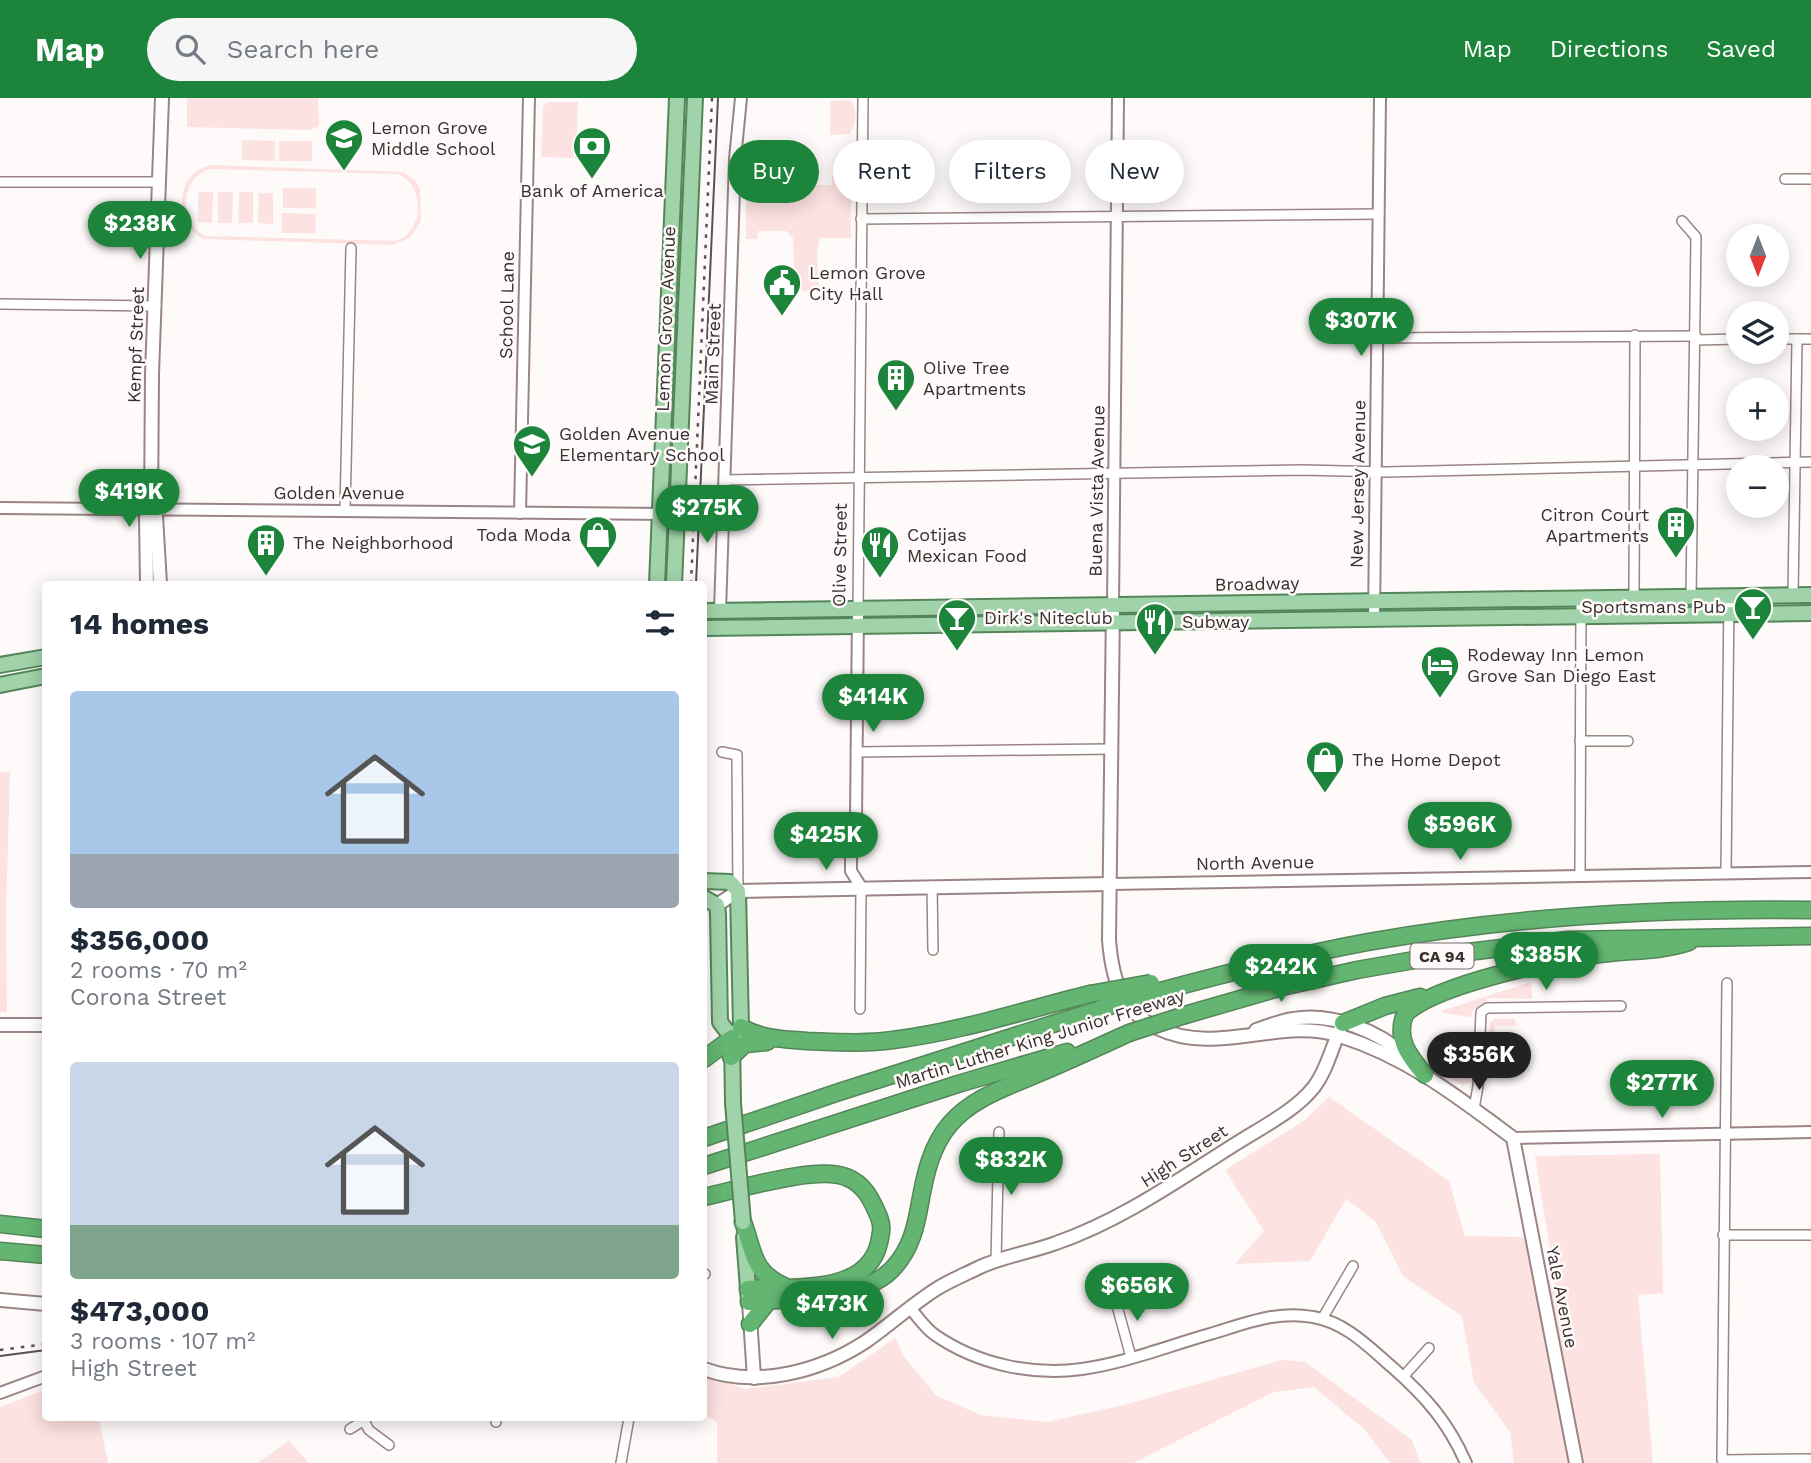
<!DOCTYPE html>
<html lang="en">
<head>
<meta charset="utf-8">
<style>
	body { margin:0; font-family:"Work Sans",sans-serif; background:#f6f6f7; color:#1f2937; height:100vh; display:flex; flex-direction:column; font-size:26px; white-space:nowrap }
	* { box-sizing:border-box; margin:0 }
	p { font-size:23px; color:#747a83 }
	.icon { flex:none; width:38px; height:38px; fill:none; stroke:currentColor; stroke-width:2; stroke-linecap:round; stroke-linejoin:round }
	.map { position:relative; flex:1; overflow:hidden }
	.panel { position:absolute; left:42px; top:483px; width:665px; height:840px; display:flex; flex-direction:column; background:#fff; border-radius:7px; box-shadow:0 4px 18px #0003 }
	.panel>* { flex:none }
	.top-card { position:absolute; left:728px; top:42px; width:665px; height:63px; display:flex; gap:14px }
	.needle { width:46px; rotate:180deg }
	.tools { position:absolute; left:1726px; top:126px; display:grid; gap:14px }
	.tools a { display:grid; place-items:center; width:63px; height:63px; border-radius:50%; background:#fff; box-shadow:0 4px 18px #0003; font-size:35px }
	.price { position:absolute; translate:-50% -60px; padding:0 16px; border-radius:24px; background:#1d853b; color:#fff; font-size:23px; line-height:46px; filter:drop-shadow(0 2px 4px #0008) }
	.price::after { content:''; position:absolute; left:50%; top:42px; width:21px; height:16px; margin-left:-10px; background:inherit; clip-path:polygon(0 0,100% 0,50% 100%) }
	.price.on { background:#222; color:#fff }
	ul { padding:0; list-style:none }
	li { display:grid; align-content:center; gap:14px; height:371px; padding:0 28px }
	li span { display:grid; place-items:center; height:217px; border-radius:7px; color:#555 }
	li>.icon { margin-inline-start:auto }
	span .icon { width:126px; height:126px; fill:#fffc; stroke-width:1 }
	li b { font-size:30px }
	h2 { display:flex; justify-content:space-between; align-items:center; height:84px; padding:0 28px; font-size:30px }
	.pill { padding:0 24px; border-radius:32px; background:#fff; box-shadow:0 4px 18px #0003; font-size:24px; line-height:63px }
	.pill.on { background:#1d853b; color:#fff }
	header { display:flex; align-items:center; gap:42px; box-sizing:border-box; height:98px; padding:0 35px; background:#1d853b; color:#fff }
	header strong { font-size:33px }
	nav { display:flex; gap:38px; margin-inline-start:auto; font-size:24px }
	.search { width:490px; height:63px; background:#f6f6f7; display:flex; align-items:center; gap:18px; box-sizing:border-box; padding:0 24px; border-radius:38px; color:#747a83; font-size:26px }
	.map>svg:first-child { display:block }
	.green { fill:#fce2e1; fill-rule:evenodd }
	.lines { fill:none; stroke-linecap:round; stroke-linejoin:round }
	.minor-casing { stroke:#9a8584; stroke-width:12 }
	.tertiary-casing { stroke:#9a8584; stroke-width:14 }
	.secondary-casing { stroke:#9a8584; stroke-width:16 }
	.primary-casing { stroke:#54865a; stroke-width:18 }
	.motorway-casing { stroke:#54865a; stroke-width:19 }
	.minor { stroke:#fff; stroke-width:9 }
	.tertiary { stroke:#fff; stroke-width:10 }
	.secondary { stroke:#fff; stroke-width:12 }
	.primary { stroke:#a1d3aa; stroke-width:14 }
	.motorway { stroke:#63b571; stroke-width:16 }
	.tram { stroke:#5a5252; stroke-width:2 }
	.rail { stroke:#5a5252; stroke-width:2.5; stroke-dasharray:3.5 7; stroke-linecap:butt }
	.primary-bridge-casing { stroke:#54865a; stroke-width:18; stroke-linecap:butt }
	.motorway-bridge-casing { stroke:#54865a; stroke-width:19; stroke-linecap:butt }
	.primary-bridge { stroke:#a1d3aa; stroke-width:14 }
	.motorway-bridge { stroke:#63b571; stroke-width:16 }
	.labels { text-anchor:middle; stroke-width:5; stroke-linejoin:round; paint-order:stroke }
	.shield { fill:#fefaf9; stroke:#736c6c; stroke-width:2 }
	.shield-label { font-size:16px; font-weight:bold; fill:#382f2f }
	.poi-label { font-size:18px; fill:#382f2f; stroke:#fefaf9; text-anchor:start }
	.street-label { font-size:18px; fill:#382f2f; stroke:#fefaf9 }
</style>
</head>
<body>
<header>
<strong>Map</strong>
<div class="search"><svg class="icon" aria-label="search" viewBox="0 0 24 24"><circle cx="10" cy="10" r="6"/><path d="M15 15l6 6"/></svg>Search here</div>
<nav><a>Map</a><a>Directions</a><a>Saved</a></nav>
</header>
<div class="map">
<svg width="1811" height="1365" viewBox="0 0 1811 1365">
	<rect width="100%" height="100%" fill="#fefaf9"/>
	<g class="green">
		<polygon points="187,0 318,0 319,28 310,32 187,29"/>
		<path d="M850,2c9,11 6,23 0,34l-20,1v-34z"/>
		<polygon points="548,4 578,4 576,60 541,59 543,8"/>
		<polygon points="242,42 275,43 275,63 242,62"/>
		<rect x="279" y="43" width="33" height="20"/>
		<path d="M212,67l191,7 11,8 6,8 1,33 -10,16 -18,8 -190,-6c-31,-17 -27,-68 9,-74zM210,71l187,5c29,10 28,60 -3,67l-187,-5c-30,-10 -27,-59 3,-67z"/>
		<polygon points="832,78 851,78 851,140 820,140 817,154 819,192 795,193 793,140 786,133 758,133 757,141 746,141 746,87 832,87"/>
		<rect x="283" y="90" width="33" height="20"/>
		<polygon points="198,94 213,94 212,125 198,124"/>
		<polygon points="218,94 233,94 232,125 218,125"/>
		<polygon points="239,94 253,94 253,125 238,125"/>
		<polygon points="259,95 273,95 273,126 258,125"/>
		<polygon points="282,115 316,116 315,135 282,135"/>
		<polygon points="0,674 10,674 6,815 7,914 0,914"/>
		<polygon points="1531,884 1532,901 1486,900 1487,902 1473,912 1471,919 1443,915 1441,913"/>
		<polygon points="1495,921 1515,921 1516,928 1495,928 1494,942 1518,944 1518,947 1489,950 1490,925"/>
		<polygon points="1468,965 1469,983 1463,988 1436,970 1438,966"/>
		<polygon points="1329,999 1449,1083 1465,1138 1524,1139 1557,1196 1535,1058 1660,1056 1663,1195 1638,1197 1653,1365 1514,1365 1510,1334 1474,1285 1462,1218 1403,1178 1375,1123 1346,1101 1310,1163 1235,1166 1264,1133 1225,1072 1305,1022"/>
		<polygon points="895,1240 904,1259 937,1298 981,1317 1047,1324 1124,1307 1282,1262 1305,1264 1412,1342 1420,1365 1390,1365 1364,1331 1314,1289 1274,1294 1133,1365 717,1365 717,1324 704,1317 704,1277 745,1291 839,1279"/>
		<polygon points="45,1292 46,1320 99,1320 108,1365 0,1365 0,1309"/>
		<polygon points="289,1343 309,1365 257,1365"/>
	</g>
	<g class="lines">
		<g class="minor-casing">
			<g id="minor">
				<polyline points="1785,81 1811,81"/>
				<polyline points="0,84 158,84"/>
				<polyline points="861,121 1379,116"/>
				<polyline points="1682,123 1696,139 1691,499"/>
				<polyline points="0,206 156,208"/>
				<polyline points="1377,240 1696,238"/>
				<polyline points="1776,241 1811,241"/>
				<polyline points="1696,242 1738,241"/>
				<polyline points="725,382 1303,372 1386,374 1811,364"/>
				<polyline points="345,412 351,150"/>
				<polyline points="1793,497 1797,241"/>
				<polyline points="1634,498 1635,237"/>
				<polyline points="858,512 863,0"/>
				<polyline points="1580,643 1628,643"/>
				<polyline points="722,654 737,657 738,793"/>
				<polyline points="856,654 1112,651"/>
				<polyline points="1726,775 1729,499"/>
				<polyline points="1580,777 1581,499"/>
				<polyline points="932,788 933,852"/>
				<polyline points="1727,885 1722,1362 1811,1361"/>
				<polyline points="860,911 861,789"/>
				<polyline points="1474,1011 1478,988 1481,914 1487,910 1621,908"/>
				<polyline points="1723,1137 1811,1137"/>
				<polyline points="996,1163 999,1034"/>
				<polyline points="704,1176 705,1176"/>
				<polyline points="1114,1197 1131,1259"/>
				<polyline points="1322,1221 1353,1168"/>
				<polyline points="1403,1279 1429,1250"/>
				<polyline points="364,1323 369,1332 389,1347"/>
				<polyline points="496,1324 496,1320"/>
				<polyline points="350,1331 366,1321"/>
				<polyline points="621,1365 629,1320"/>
			</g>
		</g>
		<g class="tertiary-casing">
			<g id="tertiary">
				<polyline points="0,410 667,416"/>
				<polyline points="520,415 529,0"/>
				<polyline points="1113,508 1118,0"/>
				<polyline points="858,512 856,721 851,740 851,773 861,789"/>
				<polyline points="720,513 735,61 741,0"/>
				<polyline points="1374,521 1380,0"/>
				<polyline points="1110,786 1811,774"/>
				<polyline points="1513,1040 1811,1034"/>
				<path d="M910,1210c8,9 15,20 25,27 42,29 97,41 147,34 43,-6 86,-23 128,-35 34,-10 67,-24 103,-17 32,5 56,30 79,50 34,30 56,55 74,96"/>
				<polyline points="0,1295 46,1278"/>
			</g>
		</g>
		<g class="secondary-casing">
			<g id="secondary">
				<polyline points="151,412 156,418 160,486"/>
				<polyline points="147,486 146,419 151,412 152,276 162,0"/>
				<path d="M1113,508l-4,334c3,37 11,70 48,88 61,29 123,-12 183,8 67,21 118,61 173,102l63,325"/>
				<polyline points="717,807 738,793 1110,786"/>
				<polyline points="0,927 46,927"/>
				<path d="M1256,932c12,-4 24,-9 37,-11 39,-7 87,12 115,39"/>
				<polyline points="0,1202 46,1206"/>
				<polyline points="749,1204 754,1280"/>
				<path d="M704,1271c52,19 115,3 161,-27 25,-17 47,-38 73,-54 13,-8 28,-14 42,-21 24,-11 52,-15 76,-24 66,-23 122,-63 181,-100 25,-16 58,-32 77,-56 13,-17 17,-38 26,-57"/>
			</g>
		</g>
		<g class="primary-casing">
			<g id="primary">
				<polyline points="657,486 677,0"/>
				<polyline points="674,486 695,0"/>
				<polyline points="704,513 1811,497"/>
				<polyline points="704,530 1811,515"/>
				<polyline points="0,567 46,559"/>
				<polyline points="0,587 46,578"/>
				<polyline points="704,783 730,784 738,793 741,929 735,936"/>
				<polyline points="704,800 717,807 718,816 720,924 732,940 733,1005"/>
				<polyline points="744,1139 749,1203"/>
			</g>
		</g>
		<g class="motorway-casing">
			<g id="motorway">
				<path d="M1157,894c70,-19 140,-37 211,-50 146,-26 295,-34 443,-32"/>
				<polyline points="1185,917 1282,889 1357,872 1443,857 1567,842 1811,838"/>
				<polyline points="1343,925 1385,908 1420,899"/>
				<path d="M741,929c20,12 42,12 66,14 29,1 57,3 86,-1 66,-8 132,-30 197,-46"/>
				<polyline points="731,959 745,946 767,944"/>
				<polyline points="704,961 732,940"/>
				<path d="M1425,977c-16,-19 -30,-36 -20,-61 30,-30 159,-57 204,-61 27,-3 53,-2 80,-11"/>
				<polyline points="704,1040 839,994 1100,911"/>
				<polyline points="704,1068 958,986 1067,954"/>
				<path d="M704,1099c33,-7 112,-32 142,-20 19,7 26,24 33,40 4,10 2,16 0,26 -12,53 -89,43 -131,46"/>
				<path d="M743,1124c11,30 9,50 41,64"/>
				<polyline points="0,1126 46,1131"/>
				<polyline points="0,1153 46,1157"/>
				<path d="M749,1204c42,-4 118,-1 146,-36 16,-18 21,-40 25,-63 5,-28 11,-57 30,-79 22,-26 57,-37 87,-50 31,-13 61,-27 92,-41"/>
				<polyline points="750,1226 770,1201"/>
			</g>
		</g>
		<use href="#minor" class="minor"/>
		<use href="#tertiary" class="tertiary"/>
		<use href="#secondary" class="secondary"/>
		<use href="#primary" class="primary"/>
		<use href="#motorway" class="motorway"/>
		<g class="tram">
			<polyline points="696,486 718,0"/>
			<polyline points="0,1258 46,1252"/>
		</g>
		<g class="rail">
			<polyline points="691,486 712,0"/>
			<polyline points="0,1252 46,1246"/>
		</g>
		<g class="primary-bridge-casing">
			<polyline id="primary-bridge" points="733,1005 743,1124"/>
		</g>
		<g class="motorway-bridge-casing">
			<g id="motorway-bridge">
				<polyline points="1090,896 1151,885"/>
				<polyline points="1100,911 1157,894"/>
				<polyline points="1129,935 1185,917"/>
			</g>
		</g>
		<use href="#primary-bridge" class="primary-bridge"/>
		<use href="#motorway-bridge" class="motorway-bridge"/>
	</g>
	<defs>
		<g id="school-pin" transform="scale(2.0125)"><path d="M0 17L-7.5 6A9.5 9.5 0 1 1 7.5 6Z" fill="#1d853b" stroke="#fefaf9"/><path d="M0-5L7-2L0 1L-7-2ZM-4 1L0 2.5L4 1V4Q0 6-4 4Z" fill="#fff"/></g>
		<g id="bank-pin" transform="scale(2.0125)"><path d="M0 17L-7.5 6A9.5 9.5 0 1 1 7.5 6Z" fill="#1d853b" stroke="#fefaf9"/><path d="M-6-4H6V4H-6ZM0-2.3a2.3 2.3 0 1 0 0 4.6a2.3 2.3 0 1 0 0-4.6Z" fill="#fff"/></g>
		<g id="civic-pin" transform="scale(2.0125)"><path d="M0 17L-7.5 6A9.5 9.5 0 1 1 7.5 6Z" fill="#1d853b" stroke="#fefaf9"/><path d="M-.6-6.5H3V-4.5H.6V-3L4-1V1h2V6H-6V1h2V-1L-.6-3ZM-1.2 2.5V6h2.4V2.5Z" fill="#fff"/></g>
		<g id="building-pin" transform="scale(2.0125)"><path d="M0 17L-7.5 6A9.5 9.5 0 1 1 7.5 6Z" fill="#1d853b" stroke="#fefaf9"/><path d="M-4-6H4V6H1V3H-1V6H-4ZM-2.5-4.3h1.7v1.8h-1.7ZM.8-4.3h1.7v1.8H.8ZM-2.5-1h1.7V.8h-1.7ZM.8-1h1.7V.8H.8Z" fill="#fff"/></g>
		<g id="shop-pin" transform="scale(2.0125)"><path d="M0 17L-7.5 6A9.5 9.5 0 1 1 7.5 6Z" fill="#1d853b" stroke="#fefaf9"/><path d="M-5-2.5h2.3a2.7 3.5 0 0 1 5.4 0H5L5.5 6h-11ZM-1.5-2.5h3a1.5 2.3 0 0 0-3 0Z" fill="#fff"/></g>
		<g id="restaurant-pin" transform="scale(2.0125)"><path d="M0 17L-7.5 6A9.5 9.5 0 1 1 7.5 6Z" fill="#1d853b" stroke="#fefaf9"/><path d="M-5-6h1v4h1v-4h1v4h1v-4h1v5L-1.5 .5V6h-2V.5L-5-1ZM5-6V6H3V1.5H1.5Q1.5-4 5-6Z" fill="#fff"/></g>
		<g id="bar-pin" transform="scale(2.0125)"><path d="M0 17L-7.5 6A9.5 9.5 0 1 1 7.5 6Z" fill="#1d853b" stroke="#fefaf9"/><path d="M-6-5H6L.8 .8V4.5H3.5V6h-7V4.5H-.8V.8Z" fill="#fff"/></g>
		<g id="hotel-pin" transform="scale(2.0125)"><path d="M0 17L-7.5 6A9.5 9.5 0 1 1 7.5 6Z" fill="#1d853b" stroke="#fefaf9"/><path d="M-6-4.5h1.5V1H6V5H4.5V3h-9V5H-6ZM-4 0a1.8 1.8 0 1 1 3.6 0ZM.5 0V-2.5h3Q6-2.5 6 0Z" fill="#fff"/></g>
	</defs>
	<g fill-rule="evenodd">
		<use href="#school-pin" x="344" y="40"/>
		<use href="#bank-pin" x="592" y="48"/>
		<use href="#civic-pin" x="782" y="185"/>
		<use href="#building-pin" x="896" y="280"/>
		<use href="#school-pin" x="532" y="346"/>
		<use href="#building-pin" x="1676" y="427"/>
		<use href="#shop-pin" x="598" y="437"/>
		<use href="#building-pin" x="266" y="445"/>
		<use href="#restaurant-pin" x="880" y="447"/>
		<use href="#bar-pin" x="1753" y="509"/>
		<use href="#bar-pin" x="957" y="520"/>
		<use href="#restaurant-pin" x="1155" y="524"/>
		<use href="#hotel-pin" x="1440" y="567"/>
		<use href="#shop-pin" x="1325" y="662"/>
	</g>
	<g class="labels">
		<rect class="shield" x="1410.5" y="845.5" width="63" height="25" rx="5"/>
		<g class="shield-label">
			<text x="1442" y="864">CA 94</text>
		</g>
		<g class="poi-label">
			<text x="371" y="36">Lemon Grove<tspan x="371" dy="21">Middle School</tspan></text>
			<text x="592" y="99" text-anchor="middle">Bank of America</text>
			<text x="809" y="181">Lemon Grove<tspan x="809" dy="21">City Hall</tspan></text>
			<text x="923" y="276">Olive Tree<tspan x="923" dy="21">Apartments</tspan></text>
			<text x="559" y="342">Golden Avenue<tspan x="559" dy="21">Elementary School</tspan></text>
			<text x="1649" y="423" text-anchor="end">Citron Court<tspan x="1649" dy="21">Apartments</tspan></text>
			<text x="571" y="443" text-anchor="end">Toda Moda</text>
			<text x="907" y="443">Cotijas<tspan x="907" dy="21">Mexican Food</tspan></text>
			<text x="293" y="451">The Neighborhood</text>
			<text x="1726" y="515" text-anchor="end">Sportsmans Pub</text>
			<text x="984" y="526">Dirk's Niteclub</text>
			<text x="1182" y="530">Subway</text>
			<text x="1467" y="563">Rodeway Inn Lemon<tspan x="1467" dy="21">Grove San Diego East</tspan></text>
			<text x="1352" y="668">The Home Depot</text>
		</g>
		<g class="street-label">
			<text transform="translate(507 207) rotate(-89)" y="6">School Lane</text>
			<text transform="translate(666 221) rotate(-88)" y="6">Lemon Grove Avenue</text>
			<text transform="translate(136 247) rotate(-88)" y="6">Kempf Street</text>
			<text transform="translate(713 256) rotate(-88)" y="6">Main Street</text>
			<text transform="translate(1358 386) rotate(-89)" y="6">New Jersey Avenue</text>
			<text transform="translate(1097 393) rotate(-89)" y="6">Buena Vista Avenue</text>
			<text x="339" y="401">Golden Avenue</text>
			<text transform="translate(840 457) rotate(-89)" y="6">Olive Street</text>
			<text transform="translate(1257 486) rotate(-1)" y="6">Broadway</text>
			<text transform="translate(1255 765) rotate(-1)" y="6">North Avenue</text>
			<text transform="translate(1040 941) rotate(-17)" y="6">Martin Luther King Junior Freeway</text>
			<text transform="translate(1184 1058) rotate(-33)" y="6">High Street</text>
			<text transform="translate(1562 1199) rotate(79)" y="6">Yale Avenue</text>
		</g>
	</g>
</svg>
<div class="tools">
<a><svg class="needle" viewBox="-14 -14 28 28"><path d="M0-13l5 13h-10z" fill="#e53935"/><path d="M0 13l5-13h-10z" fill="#747a83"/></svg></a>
<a><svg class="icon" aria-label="layers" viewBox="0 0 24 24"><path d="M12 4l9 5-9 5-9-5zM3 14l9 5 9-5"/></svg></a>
<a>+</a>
<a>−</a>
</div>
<b class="price" style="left:140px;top:163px">$238K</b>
<b class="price" style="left:1361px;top:260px">$307K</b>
<b class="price" style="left:129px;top:431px">$419K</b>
<b class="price" style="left:707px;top:447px">$275K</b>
<b class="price" style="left:873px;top:636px">$414K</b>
<b class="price" style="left:1460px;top:764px">$596K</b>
<b class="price" style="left:826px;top:774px">$425K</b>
<b class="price" style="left:1546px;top:894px">$385K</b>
<b class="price" style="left:1281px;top:906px">$242K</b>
<b class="price on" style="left:1479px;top:994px">$356K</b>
<b class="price" style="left:1662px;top:1022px">$277K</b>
<b class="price" style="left:1011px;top:1099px">$832K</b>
<b class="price" style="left:1137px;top:1225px">$656K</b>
<b class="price" style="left:832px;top:1243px">$473K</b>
<div class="top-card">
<a class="pill on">Buy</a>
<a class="pill">Rent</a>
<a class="pill">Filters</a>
<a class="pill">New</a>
</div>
<section class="panel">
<h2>14 homes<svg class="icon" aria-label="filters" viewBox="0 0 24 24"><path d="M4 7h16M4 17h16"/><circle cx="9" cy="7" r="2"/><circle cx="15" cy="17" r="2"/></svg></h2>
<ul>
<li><span style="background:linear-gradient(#a9c7e8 75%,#9aa5b1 0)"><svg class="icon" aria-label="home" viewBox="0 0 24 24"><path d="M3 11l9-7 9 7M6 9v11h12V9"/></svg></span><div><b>$356,000</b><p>2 rooms · 70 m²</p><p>Corona Street</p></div></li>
<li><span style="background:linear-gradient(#c9d6e8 75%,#7fa58c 0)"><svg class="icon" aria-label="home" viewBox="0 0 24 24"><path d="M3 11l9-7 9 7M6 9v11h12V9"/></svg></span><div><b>$473,000</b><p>3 rooms · 107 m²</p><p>High Street</p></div></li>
</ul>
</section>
</div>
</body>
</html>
